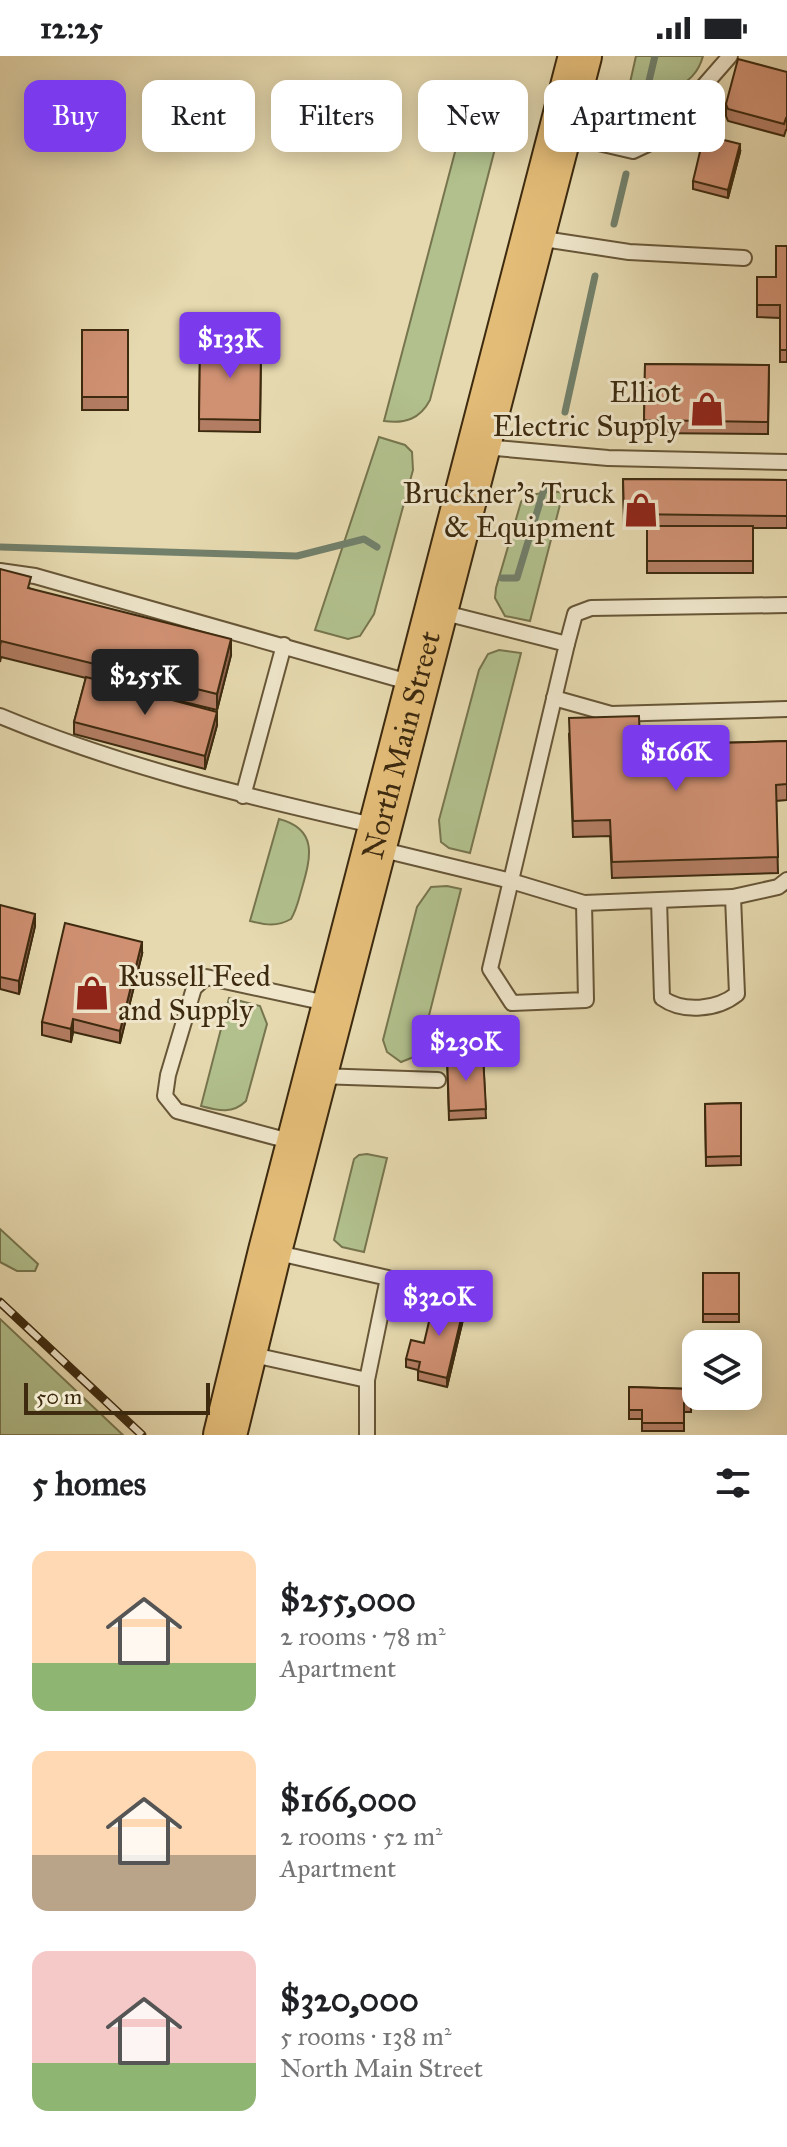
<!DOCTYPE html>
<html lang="en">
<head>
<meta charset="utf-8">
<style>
	body { margin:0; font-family:"IM FELL Great Primer",serif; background:#f6f6f6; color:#202124; height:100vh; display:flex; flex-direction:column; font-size:30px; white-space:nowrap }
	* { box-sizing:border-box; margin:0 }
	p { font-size:26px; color:#757577 }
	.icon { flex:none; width:44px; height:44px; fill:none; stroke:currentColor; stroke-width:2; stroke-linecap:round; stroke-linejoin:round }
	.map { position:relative; height:1379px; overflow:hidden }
	.side { display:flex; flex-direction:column; background:#fff; flex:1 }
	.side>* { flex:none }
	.top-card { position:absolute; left:24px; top:24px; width:740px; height:72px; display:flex; gap:16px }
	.tools { position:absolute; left:682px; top:1274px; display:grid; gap:16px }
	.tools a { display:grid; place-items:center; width:80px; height:80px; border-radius:16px; background:#fff; box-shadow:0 4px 20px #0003; font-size:40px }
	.scale { position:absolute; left:24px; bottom:20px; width:186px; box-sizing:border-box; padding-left:8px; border:4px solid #3d2a0f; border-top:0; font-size:22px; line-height:28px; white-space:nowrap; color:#3d2a0f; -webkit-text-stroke:6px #efe6cb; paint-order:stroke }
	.price { position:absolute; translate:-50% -68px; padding:0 18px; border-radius:8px; background:#7c3aed; color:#fff; font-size:26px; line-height:52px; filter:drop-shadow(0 2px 4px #0008) }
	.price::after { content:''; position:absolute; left:50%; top:48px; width:24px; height:18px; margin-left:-12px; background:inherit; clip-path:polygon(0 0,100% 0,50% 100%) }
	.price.on { background:#222; color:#fff }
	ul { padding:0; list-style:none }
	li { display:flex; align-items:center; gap:24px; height:200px; padding:0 32px }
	li span { display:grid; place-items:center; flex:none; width:224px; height:160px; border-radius:16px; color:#555 }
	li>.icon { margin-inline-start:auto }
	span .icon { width:96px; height:96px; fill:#fffc; stroke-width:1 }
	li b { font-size:34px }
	h2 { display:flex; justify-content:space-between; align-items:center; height:96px; padding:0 32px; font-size:34px }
	.pill { padding:0 28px; border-radius:16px; background:#fff; box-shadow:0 4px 20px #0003; font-size:28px; line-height:72px }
	.pill.on { background:#7c3aed; color:#fff }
	.status { display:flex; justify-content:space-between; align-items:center; height:56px; padding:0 40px; background:#fff; direction:ltr }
	.status svg { height:22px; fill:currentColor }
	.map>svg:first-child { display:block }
	.green { fill:#b1c08d; stroke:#77754e; stroke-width:2 }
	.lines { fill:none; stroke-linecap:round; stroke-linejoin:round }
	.stream { stroke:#72806b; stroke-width:7 }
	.service-casing { stroke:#675637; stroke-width:18 }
	.primary-casing { stroke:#3d2a0f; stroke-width:46 }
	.service { stroke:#efe6cb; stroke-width:14 }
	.primary { stroke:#e3bc78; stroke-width:42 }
	.rail-casing { stroke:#3d2a0f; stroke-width:9 }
	.rail { stroke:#efe6cb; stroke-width:6; stroke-dasharray:18; stroke-linecap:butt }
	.wall { fill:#b37d63; stroke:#3d2a0f; stroke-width:2 }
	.shaded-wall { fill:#926650; stroke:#3d2a0f; stroke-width:2 }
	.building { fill:#d09173; stroke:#3d2a0f; stroke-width:2 }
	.labels { text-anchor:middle; stroke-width:6; stroke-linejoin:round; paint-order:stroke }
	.poi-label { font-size:30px; fill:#3d2a0f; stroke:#efe6cb; text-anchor:end }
	.street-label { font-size:30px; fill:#3d2a0f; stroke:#efe6cb }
</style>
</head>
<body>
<div class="status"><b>12:25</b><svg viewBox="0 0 49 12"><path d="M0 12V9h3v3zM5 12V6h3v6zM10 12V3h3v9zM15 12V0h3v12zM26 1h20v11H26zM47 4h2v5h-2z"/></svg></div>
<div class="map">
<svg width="787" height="1379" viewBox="0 0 787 1379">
	<rect width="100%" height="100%" fill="#e6d9af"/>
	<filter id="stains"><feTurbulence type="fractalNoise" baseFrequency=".0025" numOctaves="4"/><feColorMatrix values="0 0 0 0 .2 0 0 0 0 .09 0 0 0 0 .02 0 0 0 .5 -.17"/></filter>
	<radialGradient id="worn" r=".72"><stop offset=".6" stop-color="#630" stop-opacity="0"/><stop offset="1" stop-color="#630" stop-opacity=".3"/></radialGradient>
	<g class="green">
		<path d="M636,0h67c-8,30 -31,29 -48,51 -8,11 -8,24 -17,34l-12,-4 -6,-10z"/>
		<path d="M502,42l4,8 -76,294c-10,19 -25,24 -46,21l85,-322z"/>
		<polygon points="379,381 405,389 412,396 413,414 374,558 360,580 348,583 315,574"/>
		<polygon points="553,435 563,437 530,565 505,560 495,542 496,532 521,446 526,440"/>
		<polygon points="499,594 521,597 470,797 449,792 441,786 439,764 479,614 488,598"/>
		<path d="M279,763c39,10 32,38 23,69 -3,10 -5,21 -11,31 -14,8 -25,6 -41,2z"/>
		<polygon points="447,830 461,833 419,999 401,1006 387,996 383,984 417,851 431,831"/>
		<path d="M229,942l31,8 7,18 -21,77c-13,13 -27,10 -45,5z"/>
		<polygon points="367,1098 387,1102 364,1196 342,1191 334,1184 354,1103 359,1099"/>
		<polygon points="0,1173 38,1208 35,1215 17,1215 0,1206"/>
		<polygon points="0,1263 123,1379 0,1379"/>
	</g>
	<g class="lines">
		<g class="stream">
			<polyline points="636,79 655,0"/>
			<polyline points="614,168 626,118"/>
			<polyline points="565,356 595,220"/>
			<polyline points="0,491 297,500 364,483 377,491"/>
			<polyline points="502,522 517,522 544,433"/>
		</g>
		<g class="service-casing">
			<g id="service">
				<polyline points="564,79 633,95 650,87 664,60 702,32 730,0"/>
				<polyline points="537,182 629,196 744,202"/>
				<polyline points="484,391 608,402 787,406"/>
				<polyline points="0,515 35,520 412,627"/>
				<path d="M441,556l126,32 -77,325 22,34 74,-3 -2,-97 149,-6 4,97c-20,16 -54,19 -75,4l-3,-98"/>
				<polyline points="567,588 575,558 591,552 787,549"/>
				<polyline points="554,642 611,658 787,653"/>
				<path d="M0,660c122,51 249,81 377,110"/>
				<polyline points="243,740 284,589"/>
				<polyline points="379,793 511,825 584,847"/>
				<polyline points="733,841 778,831 787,824"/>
				<polyline points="318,1020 438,1024"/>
				<polyline points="293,1086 177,1055 165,1040 168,1019 194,932 206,921 331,948"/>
				<polyline points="274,1196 388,1222 367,1324 367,1379"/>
				<polyline points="249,1298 367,1324"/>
			</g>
		</g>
		<g class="primary-casing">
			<g id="primary">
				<path id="s1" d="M225,1379l45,-184 310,-1195"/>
			</g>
		</g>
		<use href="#service" class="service"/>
		<use href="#primary" class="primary"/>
		<g class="rail-casing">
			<polyline id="rail" points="0,1246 142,1379"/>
		</g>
		<use href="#rail" class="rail"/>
	</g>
	<g class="wall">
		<polygon points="787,16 787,74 786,74 784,80 728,65 726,60 726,48"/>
		<polygon points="740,96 728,142 693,133 693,125"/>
		<polygon points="787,190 787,306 780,306 780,262 757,261 757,221 776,221"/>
		<rect x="82" y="274" width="46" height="80"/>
		<polygon points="202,275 241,275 241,294 261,294 260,376 199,375 200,291 202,291"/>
		<polygon points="645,308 769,309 768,378 644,377"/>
		<polygon points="623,423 787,424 787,472 753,472 753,517 647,517 647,471 624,471"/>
		<polygon points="0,513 31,533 231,599 217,654 118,630 217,669 205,713 74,678 74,666 86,622 1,601 0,606"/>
		<polygon points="569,678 640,689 787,685 787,744 776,745 778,817 612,822 610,780 573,781"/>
		<polygon points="0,849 35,870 19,938 0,933"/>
		<polygon points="142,898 120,987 73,976 71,986 42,979 42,966"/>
		<polygon points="483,999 486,1062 449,1064 447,1000"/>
		<polygon points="741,1047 741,1109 706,1110 705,1048"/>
		<rect x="703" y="1217" width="36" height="49"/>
		<polygon points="465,1255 447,1331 418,1324 418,1314 406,1311 406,1303 424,1287"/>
		<polygon points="629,1331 691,1333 691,1356 684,1356 684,1375 642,1375 642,1363 629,1363"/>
	</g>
	<g class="shaded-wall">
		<polygon points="740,88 740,96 728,142 728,134"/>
		<polygon points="231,583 231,599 217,654 217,638"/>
		<polygon points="217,656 217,669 205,713 205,700"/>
		<polygon points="35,858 35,870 19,938 19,925"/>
		<polygon points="142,886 142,898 120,987 120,975"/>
		<polygon points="73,963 73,976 71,986 71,973"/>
		<polygon points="465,1246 465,1255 447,1331 447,1322"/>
	</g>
	<g class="building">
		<polygon points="738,3 787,16 787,62 786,62 784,68 728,53 726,48"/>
		<polygon points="704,79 740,88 728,134 693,125"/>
		<polygon points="776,190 787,190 787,294 780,294 780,249 757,249 757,221 776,221"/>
		<rect x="82" y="274" width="46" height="67"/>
		<polygon points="202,275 241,275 241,294 261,294 260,364 199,363 200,291 226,291 226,280 202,280"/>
		<polygon points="645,308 769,309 768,366 644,364"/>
		<polygon points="623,423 787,424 787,460 624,458"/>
		<rect x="647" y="470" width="106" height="35"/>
		<polygon points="0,513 31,521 28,532 231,583 217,638 1,585 0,590"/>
		<polygon points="86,621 217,656 205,700 74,666"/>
		<polygon points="639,660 640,689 787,685 787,728 776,729 778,801 612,806 610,764 573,765 569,662"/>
		<polygon points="0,849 35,858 19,925 0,921"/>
		<polygon points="65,867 142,886 120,975 73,963 71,973 42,966"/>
		<polygon points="483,999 486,1053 449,1055 447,1000"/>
		<polygon points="741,1047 741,1100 706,1101 705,1048"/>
		<rect x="703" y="1217" width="36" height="41"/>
		<polygon points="435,1240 465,1246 447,1322 418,1315 420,1306 406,1303 411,1284 424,1287"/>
		<polygon points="629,1331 691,1333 691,1347 684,1347 684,1367 642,1367 642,1354 629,1354"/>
	</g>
	<defs>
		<g id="shop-bare" transform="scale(2.76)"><path d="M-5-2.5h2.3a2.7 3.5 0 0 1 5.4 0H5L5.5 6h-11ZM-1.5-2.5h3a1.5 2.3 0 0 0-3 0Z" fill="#8f2418" stroke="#efe6cb" stroke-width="2.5" paint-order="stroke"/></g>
	</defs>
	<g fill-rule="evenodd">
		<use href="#shop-bare" x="707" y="353"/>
		<use href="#shop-bare" x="641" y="454"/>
		<use href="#shop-bare" x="92" y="937"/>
	</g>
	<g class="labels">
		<g class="poi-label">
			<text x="681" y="346">Elliot<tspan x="681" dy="34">Electric Supply</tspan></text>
			<text x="615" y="447">Bruckner's Truck<tspan x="615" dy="34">&amp; Equipment</tspan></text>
			<text x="118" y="930" text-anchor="start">Russell Feed<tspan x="118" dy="34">and Supply</tspan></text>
		</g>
		<g class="street-label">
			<text dy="10" stroke="none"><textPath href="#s1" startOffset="712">North Main Street</textPath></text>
		</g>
	</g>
	<rect width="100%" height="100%" filter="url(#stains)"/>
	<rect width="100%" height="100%" fill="url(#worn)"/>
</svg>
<div class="tools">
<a><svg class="icon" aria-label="layers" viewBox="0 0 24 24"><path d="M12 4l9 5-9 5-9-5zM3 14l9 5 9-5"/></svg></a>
</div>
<div class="scale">50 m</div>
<b class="price" style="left:230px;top:324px">$133K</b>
<b class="price on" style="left:145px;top:661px">$255K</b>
<b class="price" style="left:676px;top:737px">$166K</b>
<b class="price" style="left:466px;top:1027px">$230K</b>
<b class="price" style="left:439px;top:1282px">$320K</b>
<div class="top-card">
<a class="pill on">Buy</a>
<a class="pill">Rent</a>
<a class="pill">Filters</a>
<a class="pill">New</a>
<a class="pill">Apartment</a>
</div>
</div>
<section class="side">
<h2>5 homes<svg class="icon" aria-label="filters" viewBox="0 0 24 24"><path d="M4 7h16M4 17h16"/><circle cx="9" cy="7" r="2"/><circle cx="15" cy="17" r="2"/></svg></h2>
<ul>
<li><span style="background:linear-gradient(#ffd9b3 70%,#8fb573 0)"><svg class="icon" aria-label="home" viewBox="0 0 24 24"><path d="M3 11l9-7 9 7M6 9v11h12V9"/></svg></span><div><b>$255,000</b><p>2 rooms · 78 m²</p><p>Apartment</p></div></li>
<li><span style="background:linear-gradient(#ffd9b3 65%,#b9a48a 0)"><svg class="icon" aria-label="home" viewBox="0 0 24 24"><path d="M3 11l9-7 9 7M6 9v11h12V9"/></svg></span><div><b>$166,000</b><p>2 rooms · 52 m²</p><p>Apartment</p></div></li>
<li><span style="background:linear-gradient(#f6c9c9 70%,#8fb573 0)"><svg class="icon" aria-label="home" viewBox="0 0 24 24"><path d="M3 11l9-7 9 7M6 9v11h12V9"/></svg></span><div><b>$320,000</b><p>5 rooms · 138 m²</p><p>North Main Street</p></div></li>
</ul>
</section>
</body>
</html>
